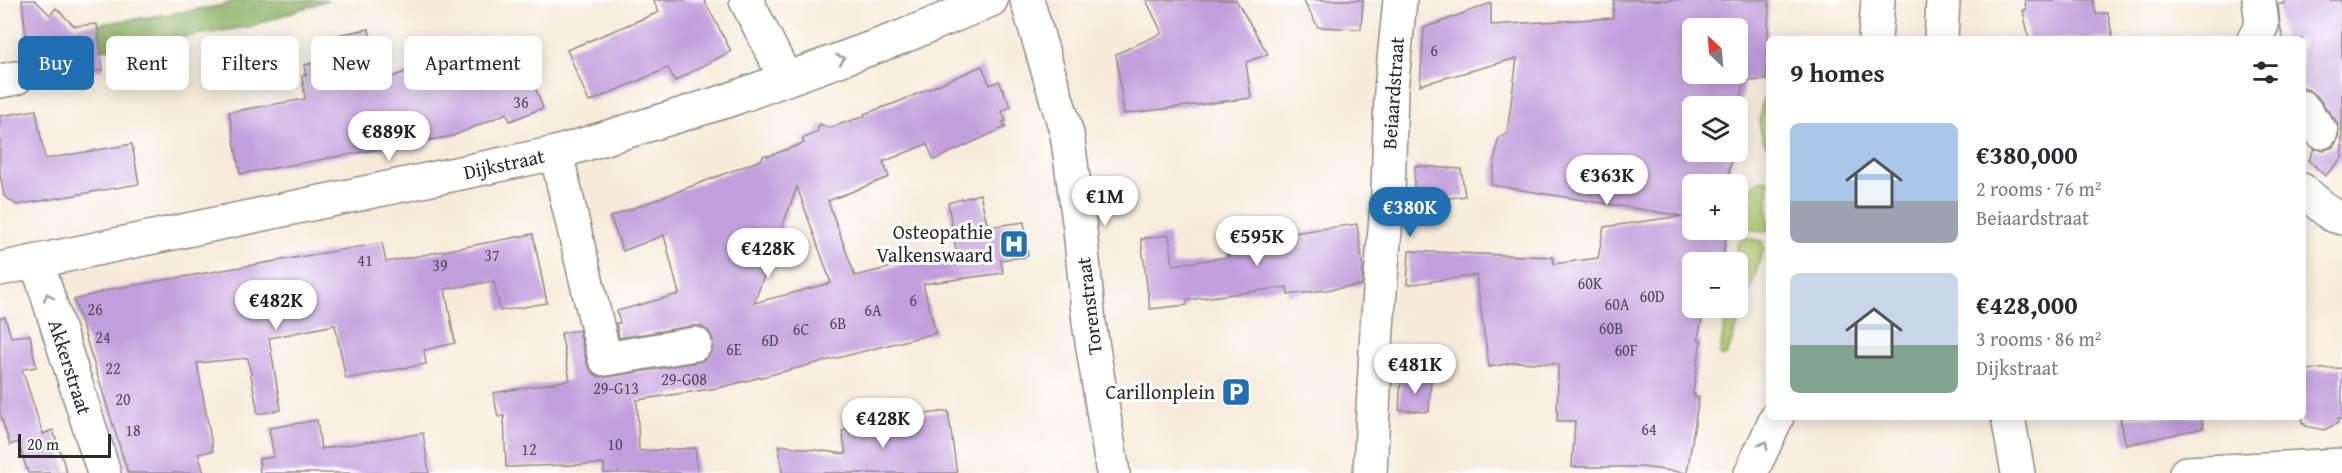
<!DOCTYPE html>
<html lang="en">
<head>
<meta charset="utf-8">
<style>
	body { margin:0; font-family:"Gentium Book Plus",serif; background:#f2f2f3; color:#2b2b33; height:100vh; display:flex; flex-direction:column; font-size:22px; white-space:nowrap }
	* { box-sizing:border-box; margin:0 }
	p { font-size:20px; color:#7c7c81 }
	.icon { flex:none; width:33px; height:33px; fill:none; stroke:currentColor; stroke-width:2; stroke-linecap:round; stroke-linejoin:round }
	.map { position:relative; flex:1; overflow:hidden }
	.side { position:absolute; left:1766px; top:36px; width:540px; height:384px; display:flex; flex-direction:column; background:#fff; border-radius:9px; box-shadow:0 3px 15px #0003 }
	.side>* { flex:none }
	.guide { position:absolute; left:18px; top:36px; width:570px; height:54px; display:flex; gap:12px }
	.needle { width:39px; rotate:334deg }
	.controls { position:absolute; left:1682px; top:18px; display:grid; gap:12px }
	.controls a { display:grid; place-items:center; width:66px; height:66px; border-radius:9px; background:#fff; box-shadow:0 3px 15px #0003; font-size:30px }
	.scale { position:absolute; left:18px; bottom:15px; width:93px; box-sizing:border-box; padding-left:6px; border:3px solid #2b2b2b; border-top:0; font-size:16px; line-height:21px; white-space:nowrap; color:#2b2b2b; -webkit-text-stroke:4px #fff; paint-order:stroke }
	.price { position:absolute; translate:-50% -51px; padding:0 14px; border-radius:21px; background:#fff; color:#222; font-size:20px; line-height:39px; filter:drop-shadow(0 2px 3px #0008) }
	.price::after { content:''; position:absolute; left:50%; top:36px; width:18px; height:14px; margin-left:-9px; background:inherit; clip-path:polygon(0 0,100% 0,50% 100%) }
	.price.selected { background:#1f6fb2; color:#fff }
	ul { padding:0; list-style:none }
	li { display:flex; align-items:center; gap:18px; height:150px; padding:0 24px }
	li span { display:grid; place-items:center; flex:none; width:168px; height:120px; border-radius:9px; color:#555 }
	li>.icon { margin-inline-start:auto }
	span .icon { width:72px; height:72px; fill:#fffc; stroke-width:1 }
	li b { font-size:26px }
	h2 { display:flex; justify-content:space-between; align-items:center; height:72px; padding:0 24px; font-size:26px }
	.chip { padding:0 21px; border-radius:9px; background:#fff; box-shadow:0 3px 15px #0003; font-size:21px; line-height:54px }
	.chip.selected { background:#1f6fb2; color:#fff }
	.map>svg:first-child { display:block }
	.green { fill:#b0ce75; stroke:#6e7c50; stroke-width:1.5 }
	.forest { fill:#8cb166; stroke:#5c6e48; stroke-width:1.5 }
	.building { fill:#c29edd; fill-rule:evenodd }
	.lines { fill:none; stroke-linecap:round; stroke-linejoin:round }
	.minor-casing { stroke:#908b82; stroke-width:36 }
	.minor { stroke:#fff; stroke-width:33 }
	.oneway { stroke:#a0a0a0 }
	.labels { text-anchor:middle; stroke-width:6; stroke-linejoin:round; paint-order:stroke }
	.number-label { font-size:16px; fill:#514858 }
	.street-label { font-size:20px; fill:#2b2b2b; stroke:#fff }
	.poi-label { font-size:20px; fill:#2b2b2b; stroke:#fff; text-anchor:end }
</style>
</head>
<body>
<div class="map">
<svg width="2342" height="473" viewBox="0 0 2342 473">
	<rect width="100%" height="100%" fill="#fff"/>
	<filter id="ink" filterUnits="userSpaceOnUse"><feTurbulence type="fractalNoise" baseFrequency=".0167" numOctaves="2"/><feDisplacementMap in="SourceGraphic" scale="12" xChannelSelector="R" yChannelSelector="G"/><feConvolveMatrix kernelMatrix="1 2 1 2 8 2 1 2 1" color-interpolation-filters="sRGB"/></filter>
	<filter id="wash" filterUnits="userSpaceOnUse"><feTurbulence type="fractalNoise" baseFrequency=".008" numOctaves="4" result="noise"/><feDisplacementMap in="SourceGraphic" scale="24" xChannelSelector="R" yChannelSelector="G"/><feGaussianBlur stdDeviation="1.35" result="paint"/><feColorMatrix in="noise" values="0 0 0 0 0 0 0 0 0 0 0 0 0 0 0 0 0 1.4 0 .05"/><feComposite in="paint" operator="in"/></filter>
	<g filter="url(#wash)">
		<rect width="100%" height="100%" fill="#f6ebd9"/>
		<g class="green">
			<path d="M1768,95v52c-12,-16 -8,-29 -5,-48z"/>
			<path d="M1768,180v50l-4,2 -20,-4 -2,-4 1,-8 7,-3 2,-7 -5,-8c2,-12 10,-18 21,-18z"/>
			<polygon points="1744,238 1762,241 1764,247 1749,294 1744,296 1737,293 1737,262 1735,262 1738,242"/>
			<polygon points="1737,304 1742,306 1743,311 1727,354 1722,357 1720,354 1727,308 1737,308"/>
		</g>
		<polygon class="forest" points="236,0 328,0 248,27 95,51 45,32 175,13 224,5"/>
		<g id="blocks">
			<g class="building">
				<polygon points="22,0 35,0 50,15 56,8 74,26 97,24 103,70 34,78 29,65"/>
				<polygon points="653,0 704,0 731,51 675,81 668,68 589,102 567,50 659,12"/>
				<polygon points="1146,0 1236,0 1268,54 1246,62 1251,98 1124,114 1116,54 1162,33"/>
				<polygon points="1303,0 1363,0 1361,29 1318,27"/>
				<path d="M1614,0h155l-3,80 -22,1 -7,45v-20h-45v46h41l-6,32h-35v46h27v4l7,2 -4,26h-30v46h12l-6,32h3l-8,54h2l-1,3h5l-12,76 -46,-6h-69l3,-46h-18l1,-57 -41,-2 -28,5 -13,-92 -69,10 2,-34 144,6 1,7 44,-6 6,-31 78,-11 -191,-31 7,-46 9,-6 10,-75 -97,27 4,-57 67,-25v22l122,-7zM1692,28h45v46h-45z"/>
				<polygon points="2025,0 2093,0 2096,14 2108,13 2113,39 2029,39 2023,10 2026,10"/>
				<polygon points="2286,0 2342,0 2342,158 2325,176 2309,160 2314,149 2324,150 2333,147 2338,139 2339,129 2336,121 2317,96 2302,86 2302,39 2283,39 2280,25 2278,4 2284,4"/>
				<polygon points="369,29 377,83 425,64 430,78 441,74 443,78 458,71 462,79 467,76 469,82 524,58 543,108 510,121 507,113 453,136 240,174 229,112 305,99 302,76 306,75 304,65 343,57 337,35"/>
				<path d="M982,66l8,19 9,-4 12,26 -9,4 4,10 -3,1 3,5 -72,33 -7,-16 -44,18 6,15 -61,24 27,75 101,-25 -8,-48 32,-9 8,33 36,-5 4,34 -27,4 2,13 -80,11 13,49 -218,55 -81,12 2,51 57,-3 1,25h-93v-9l-98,3 -2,-51 -6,1 -5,-24 77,-13 -9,-47 18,-3 8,34 5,8 7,5h9l90,-15 8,-3 6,-8 1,-11 -4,-8 -8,-6h-9l-73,12 -3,-15h4l-3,-12 62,-17 -15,-59 -41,16 -13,-34 151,-57 3,-5 5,1 35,-13 -2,-4 15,-7 3,-8 9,4 36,-12 -1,-2 34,-12zM797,187l34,96 -77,20z"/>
				<polygon points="36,110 45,159 132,144 139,184 17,205 4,196 0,174 0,116"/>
				<polygon points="1415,166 1461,169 1465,196 1413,203"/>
				<polygon points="1357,224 1363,269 1362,285 1288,295 1287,287 1187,300 1187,305 1150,309 1141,239 1169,235 1173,265 1228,257 1226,242"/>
				<polygon points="533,234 547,303 500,311 494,281 445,289 455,343 424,350 426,364 346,379 335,325 269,338 281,410 258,414 248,358 197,363 213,451 198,454 204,473 128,473 74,300 112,289 382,243 386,262"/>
				<polygon points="5,317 11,337 30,335 36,367 22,369 43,434 53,430 67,473 28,473 18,442 10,445 0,414 0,318"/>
				<polygon points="2342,368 2342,419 2338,419 2338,423 2324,430 2305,426 2305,424 2302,424 2302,370"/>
				<polygon points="1401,378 1431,379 1429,412 1399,410"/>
				<polygon points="948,411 957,473 782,473 779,445 846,454 842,431 902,417"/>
				<polygon points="2120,417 2202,417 2203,428 2126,445"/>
				<polygon points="317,420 321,449 423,433 429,473 260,473 259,459 274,457 269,428"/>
			</g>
		</g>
	</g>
	<g filter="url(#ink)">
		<use href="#blocks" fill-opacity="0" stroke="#908b82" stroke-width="1.5"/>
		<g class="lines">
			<g class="minor-casing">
				<g id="minor">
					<polyline points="746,0 786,79"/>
					<polyline points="1027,0 1067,134 1080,229 1089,323 1113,473"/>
					<polyline points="1875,39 1878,0"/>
					<polyline points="1941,39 1943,0"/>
					<polyline points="2254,39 2262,25 2259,0"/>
					<polyline points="0,81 16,78"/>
					<polyline points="2302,107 2321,132"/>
					<polyline points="556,153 605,359 695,344"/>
					<polyline points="2302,190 2332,215 2342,218"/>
					<polyline points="37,262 104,473"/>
					<polyline points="0,269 556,153 726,101 902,37 991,0"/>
					<polyline points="2008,417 2018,473"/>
					<polyline points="1370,473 1377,328 1388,192 1391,90 1400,0"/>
					<polyline points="1751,473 1777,417"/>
					<polyline points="2186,473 2342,465"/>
				</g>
			</g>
			<use href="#minor" class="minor"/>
		</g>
		<defs><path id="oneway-chevron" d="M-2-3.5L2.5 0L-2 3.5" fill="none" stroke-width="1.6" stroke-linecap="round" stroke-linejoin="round" transform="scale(1.5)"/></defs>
		<g class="oneway">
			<use href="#oneway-chevron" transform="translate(841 59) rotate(-20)"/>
			<use href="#oneway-chevron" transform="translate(48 297) rotate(-108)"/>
			<use href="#oneway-chevron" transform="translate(1764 445) rotate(-64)"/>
		</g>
	</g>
	<defs>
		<g id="hospital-square" transform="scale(1.5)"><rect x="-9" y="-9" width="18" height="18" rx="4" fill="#1f6fb2" stroke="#fff"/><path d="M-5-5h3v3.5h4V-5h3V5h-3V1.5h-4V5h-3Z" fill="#fff"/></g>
		<g id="parking-square" transform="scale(1.5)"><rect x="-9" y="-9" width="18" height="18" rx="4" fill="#1f6fb2" stroke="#fff"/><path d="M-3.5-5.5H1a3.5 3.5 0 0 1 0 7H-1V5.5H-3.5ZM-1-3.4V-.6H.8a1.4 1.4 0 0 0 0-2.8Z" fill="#fff"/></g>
	</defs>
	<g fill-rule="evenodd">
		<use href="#hospital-square" x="1014" y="244"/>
		<use href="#parking-square" x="1236" y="392"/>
	</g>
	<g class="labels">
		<g class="number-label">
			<text x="1434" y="56">6</text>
			<text x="521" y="108">36</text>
			<text x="492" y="261">37</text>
			<text x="365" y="266">41</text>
			<text x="440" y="271">39</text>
			<text x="1590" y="289">60K</text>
			<text x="1652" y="302">60D</text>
			<text x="913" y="306">6</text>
			<text x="1617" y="310">60A</text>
			<text x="95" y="315">26</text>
			<text x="873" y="316">6A</text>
			<text x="838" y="329">6B</text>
			<text x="1611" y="334">60B</text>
			<text x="801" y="335">6C</text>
			<text x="103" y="343">24</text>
			<text x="770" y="346">6D</text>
			<text x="734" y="355">6E</text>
			<text x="1626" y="356">60F</text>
			<text x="113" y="374">22</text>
			<text x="684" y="385">29-G08</text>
			<text x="616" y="394">29-G13</text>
			<text x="123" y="405">20</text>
			<text x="1649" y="435">64</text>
			<text x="133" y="436">18</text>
			<text x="615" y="450">10</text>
			<text x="529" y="455">12</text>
		</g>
		<g class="street-label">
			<text transform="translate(1393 93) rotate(-86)" y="7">Beiaardstraat</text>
			<text transform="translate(504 164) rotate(-12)" y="7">Dijkstraat</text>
			<text transform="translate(1089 306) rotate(-97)" y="7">Torenstraat</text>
			<text transform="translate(70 367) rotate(72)" y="7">Akkerstraat</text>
		</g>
		<g class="poi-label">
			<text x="993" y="239">Osteopathie<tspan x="993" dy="23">Valkenswaard</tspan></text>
			<text x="1215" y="399">Carillonplein</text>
		</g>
	</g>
</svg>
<div class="controls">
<a><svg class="needle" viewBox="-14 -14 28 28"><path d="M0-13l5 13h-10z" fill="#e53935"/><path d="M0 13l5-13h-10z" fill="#7c7c81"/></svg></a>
<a><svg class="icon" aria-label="layers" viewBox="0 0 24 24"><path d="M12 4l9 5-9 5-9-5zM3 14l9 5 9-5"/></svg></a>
<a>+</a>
<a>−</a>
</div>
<div class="scale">20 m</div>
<b class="price" style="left:389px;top:162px">€889K</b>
<b class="price" style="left:1607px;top:206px">€363K</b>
<b class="price" style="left:1105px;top:227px">€1M</b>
<b class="price selected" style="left:1410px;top:238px">€380K</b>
<b class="price" style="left:1257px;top:267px">€595K</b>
<b class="price" style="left:768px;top:279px">€428K</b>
<b class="price" style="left:276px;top:331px">€482K</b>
<b class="price" style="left:1415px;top:395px">€481K</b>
<b class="price" style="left:883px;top:449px">€428K</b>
<div class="guide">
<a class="chip selected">Buy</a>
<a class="chip">Rent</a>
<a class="chip">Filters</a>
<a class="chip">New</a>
<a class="chip">Apartment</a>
</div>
<section class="side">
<h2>9 homes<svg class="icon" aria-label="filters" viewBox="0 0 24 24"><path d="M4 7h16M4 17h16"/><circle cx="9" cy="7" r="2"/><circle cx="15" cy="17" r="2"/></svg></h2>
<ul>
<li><span style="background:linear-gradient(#a9c7e8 65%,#9aa5b1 0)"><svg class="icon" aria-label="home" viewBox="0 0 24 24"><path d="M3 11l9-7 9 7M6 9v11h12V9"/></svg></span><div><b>€380,000</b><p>2 rooms · 76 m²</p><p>Beiaardstraat</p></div></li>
<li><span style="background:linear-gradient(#c9d6e8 60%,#7fa58c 0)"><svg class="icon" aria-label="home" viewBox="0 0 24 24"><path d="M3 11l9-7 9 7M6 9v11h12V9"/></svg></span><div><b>€428,000</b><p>3 rooms · 86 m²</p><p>Dijkstraat</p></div></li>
</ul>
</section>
</div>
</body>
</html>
